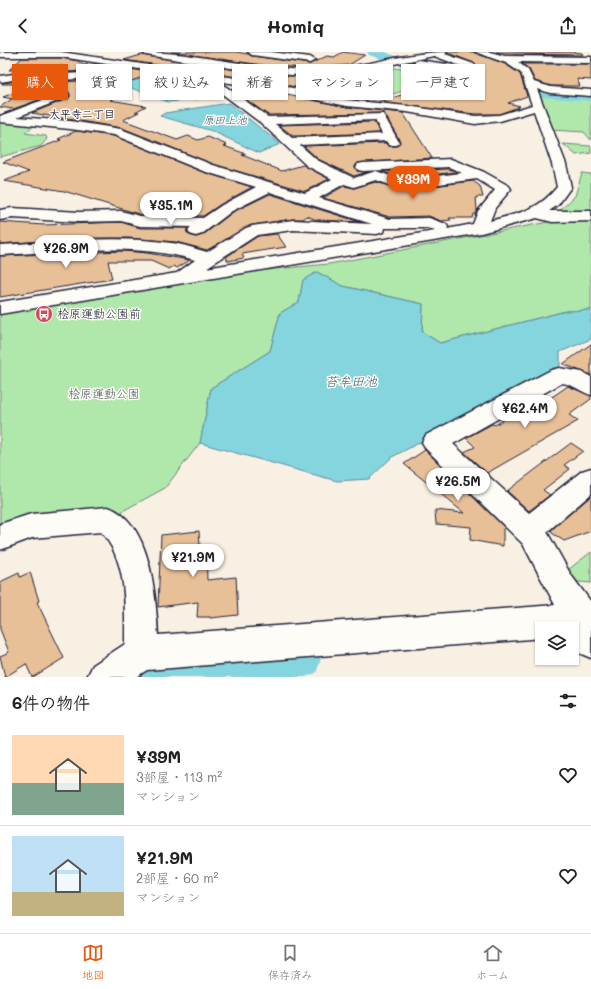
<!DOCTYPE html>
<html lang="ja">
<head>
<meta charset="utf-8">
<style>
	body { margin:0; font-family:Mali,"Klee One",sans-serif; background:#f6f6f6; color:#222; height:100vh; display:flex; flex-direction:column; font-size:15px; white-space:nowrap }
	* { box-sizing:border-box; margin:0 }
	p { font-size:13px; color:#767676 }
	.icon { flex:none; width:22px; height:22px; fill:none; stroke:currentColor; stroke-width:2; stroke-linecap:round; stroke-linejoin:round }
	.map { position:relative; height:625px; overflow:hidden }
	.drawer { display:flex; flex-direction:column; background:#fff; flex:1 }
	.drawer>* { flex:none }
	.top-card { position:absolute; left:12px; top:12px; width:567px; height:36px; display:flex; gap:8px }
	.controls { position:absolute; left:535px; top:569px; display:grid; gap:8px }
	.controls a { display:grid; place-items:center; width:44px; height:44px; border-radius:0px; background:#fff; box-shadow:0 1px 3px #0004; font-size:20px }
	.price { position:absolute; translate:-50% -34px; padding:0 9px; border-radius:14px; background:#fff; color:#222; font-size:13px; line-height:26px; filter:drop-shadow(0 1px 2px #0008) }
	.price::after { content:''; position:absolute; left:50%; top:24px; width:12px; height:9px; margin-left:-6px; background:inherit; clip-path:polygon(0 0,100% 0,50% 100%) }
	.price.on { background:#ea580c; color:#fff }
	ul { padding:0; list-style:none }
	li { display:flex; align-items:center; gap:12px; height:100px; padding:0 12px }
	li+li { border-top:1px solid #e0e0e0 }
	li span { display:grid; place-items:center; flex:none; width:112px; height:80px; border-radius:0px; color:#555 }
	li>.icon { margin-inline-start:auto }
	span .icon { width:48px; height:48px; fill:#fffc; stroke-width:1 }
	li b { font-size:17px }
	h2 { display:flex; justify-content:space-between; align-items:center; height:48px; padding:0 12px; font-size:17px }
	.tag { padding:0 14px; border-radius:0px; background:#fff; box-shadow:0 1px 3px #0004; font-size:14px; line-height:36px }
	.tag.on { background:#ea580c; color:#fff }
	header { display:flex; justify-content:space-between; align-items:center; height:52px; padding:0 12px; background:#fff; font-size:18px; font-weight:800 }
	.tabs { display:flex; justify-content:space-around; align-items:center; height:56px; border-top:1px solid #e0e0e0; background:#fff; font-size:11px; color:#767676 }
	.tabs a { display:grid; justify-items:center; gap:2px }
	.tabs .on { color:#ea580c }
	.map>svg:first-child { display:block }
	.green { fill:#b0e8ac; stroke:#698574 }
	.water { fill:#84d5de; stroke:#5d8d9d }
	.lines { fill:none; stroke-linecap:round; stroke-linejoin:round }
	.river { fill:#84d5de; fill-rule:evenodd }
	.building { fill:#e8c098; stroke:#22223b }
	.minor-casing { stroke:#22223b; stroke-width:3 }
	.minor { fill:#fdfcf7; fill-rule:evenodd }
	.labels { text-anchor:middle; stroke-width:3; stroke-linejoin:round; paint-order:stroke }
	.far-neighbourhood-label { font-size:11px; font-weight:bold; fill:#22223b; stroke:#fdfcf7 }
	.far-water-label { font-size:11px; font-style:italic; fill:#3f586c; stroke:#fdfcf7 }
	.poi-label { font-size:12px; fill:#22223b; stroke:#fdfcf7; text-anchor:start }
	.park-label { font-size:12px; fill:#4d5d5d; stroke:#fdfcf7 }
	.water-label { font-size:13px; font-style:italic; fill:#3f586c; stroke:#fdfcf7 }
</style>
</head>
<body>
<header><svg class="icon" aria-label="back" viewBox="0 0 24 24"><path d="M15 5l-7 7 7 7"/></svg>Homiq<svg class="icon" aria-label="share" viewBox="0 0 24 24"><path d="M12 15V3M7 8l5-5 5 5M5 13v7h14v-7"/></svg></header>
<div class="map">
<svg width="591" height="625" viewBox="0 0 591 625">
	<rect width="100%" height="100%" fill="#f9f0e4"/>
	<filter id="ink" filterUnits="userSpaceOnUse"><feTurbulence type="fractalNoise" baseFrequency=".025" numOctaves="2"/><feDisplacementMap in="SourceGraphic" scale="8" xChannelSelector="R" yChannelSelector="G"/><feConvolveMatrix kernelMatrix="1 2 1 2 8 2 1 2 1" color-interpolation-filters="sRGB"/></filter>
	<g filter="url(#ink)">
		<g class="green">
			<polygon points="389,15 447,25 374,48 323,36 321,24 347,22"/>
			<polygon points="540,42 591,46 591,88 584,80 551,78"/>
			<polygon points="0,70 34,74 25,81 46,84 47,87 41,94 0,105"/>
			<polygon points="563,92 591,94 591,101 576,103"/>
			<polygon points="582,121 591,122 591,258 566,259 440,291 422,280 423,252 343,234 317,220 303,228 299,250 280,261 270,299 211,336 200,391 165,436 108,467 0,485 0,251 179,226 329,212 548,170 575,144"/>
			<polygon points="591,500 591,531 569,529 564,521"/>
		</g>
		<g class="water">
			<polygon points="183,27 194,31 180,37 184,42 191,43 196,48 185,44 173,46 178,49 168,50 126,34 130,28"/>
			<polygon points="229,51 280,92 259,101 212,79 160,64 165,61"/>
			<polygon points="317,220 343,234 423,252 422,280 440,291 566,259 591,258 591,287 560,300 560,314 554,320 392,405 369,427 337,429 200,391 211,336 270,299 280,261 299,250 303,228"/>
		</g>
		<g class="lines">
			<g class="river">
				<polygon points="367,0 385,0 406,8 477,18 544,37 591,41 591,49 543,45 476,26 404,15 369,3"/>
				<path d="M299,581l17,6 6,17 -6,17 -11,4h-183l7,-17c47,-20 118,-21 170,-27z"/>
			</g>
		</g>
		<g class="building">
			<polygon points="171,0 236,0 248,2 252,4 310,12 327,4 334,5 343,0 365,3 349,13 311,16 269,14"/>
			<polygon points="448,0 474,0 505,12 520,22 527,44 508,51 520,54 513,57 499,62 475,62 378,50 425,36 436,18 471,22 477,19 474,11 448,1"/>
			<polygon points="496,0 572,0 582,1 583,3 505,2"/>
			<polygon points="141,3 250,20 291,24 308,24 304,28 302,36 256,28 124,8"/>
			<polygon points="22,6 61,6 78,9 83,13 100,12 154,21 106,38 125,41 110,48 146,54 135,60 139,60 123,68 177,88 188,84 198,88 208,85 227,93 224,94 246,102 242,103 282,119 303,113 329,127 305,139 213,112 122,76 32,61 69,46 70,44 69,40 64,39 13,57 0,55 12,47 3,45 38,32 2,32 3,31 50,24 50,26 56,30 102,28 108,24 102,18 66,20 67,17 61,14 22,19 24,18 9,18"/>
			<polygon points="522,12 589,12 591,14 591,28 577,27 580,34 551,34 535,29 529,17"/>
			<polygon points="243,34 347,55 403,61 432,106 358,111 355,114 357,119 367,120 354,124 318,107 304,94 385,91 389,94 397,94 400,89 384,61 268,63 231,37"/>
			<polygon points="315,35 368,49 347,47 315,39"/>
			<polygon points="374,70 380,81 293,84 279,73"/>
			<polygon points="76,79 114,84 203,120 252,135 221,152 203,164 142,163 64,139 4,129 29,120 3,110 61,88 58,87"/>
			<polygon points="449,117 457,120 402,126 382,120"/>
			<polygon points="473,129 480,134 483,145 476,145 477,158 475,162 473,162 472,166 449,166 451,168 441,169 429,164 390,165 323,146 344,134 354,136 376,130 401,138"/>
			<polygon points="270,142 360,170 317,168 307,164 303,167 293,167 252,173 207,198 176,190 129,186 85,186 0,192 0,170 44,173 121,170 140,176 188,176 186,179 189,183 196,185 203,183 233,160"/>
			<polygon points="277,182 286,195 242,202 244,206 228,209 226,205 258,184"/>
			<polygon points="123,199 147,201 190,208 177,216 174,214 169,217 151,209 108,209 112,227 0,245 0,204"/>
			<polygon points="591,292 591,323 563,312"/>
			<polygon points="568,334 591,344 591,347 569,363 578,369 487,421 464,400 475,395 466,386 492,372 495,373 544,343 549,347"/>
			<polygon points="571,391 583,399 564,413 570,417 543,438 550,443 529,459 507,439"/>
			<polygon points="425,398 505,476 503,477 503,494 470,488 471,475 436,472 435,458 464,461 404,412"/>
			<polygon points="591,444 591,479 564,489 552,481 551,478"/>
			<polygon points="199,479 200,495 206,494 207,528 236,525 238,563 210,566 210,565 197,565 198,550 158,555 161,483"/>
			<polygon points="30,520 39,549 37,550 64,606 33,625 32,625 26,612 5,625 0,604 9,600 0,577 0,530 19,521 20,525"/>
		</g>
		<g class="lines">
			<g class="minor-casing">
				<g id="minor">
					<path d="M0,0h61l195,29 47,9 2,-10 5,-3 5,3 -2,12 34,8 60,6 68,10 24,-1 33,-10 -11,-32 -15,-10 -31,-11h15l15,4 86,1v6l-73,-1 10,8 6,12 17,5 40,3v6l-41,-3 -13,-4 29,75 5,23 -13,18 -9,6h42v10l-39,1 -15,-4 -56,15 -481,81v-12l177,-29 18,-13c-62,-18 -131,-8 -195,-5v-10c56,-3 115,-10 171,-2 12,1 24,6 36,9l39,-24 6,-2 41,-6 79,4 -102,-32 -38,19 -30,23 -6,2 -6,-2 -2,-3 3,-4 -51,-1 -19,-5 -42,1 -67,-4 -12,2v-10l12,-2 67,4 42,-1 19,5 63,2 19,-13 34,-18 -53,-16 -89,-36 -44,-6 -70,-7v-6l64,-24 4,1 1,2 -1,2 -51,20 53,4 51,8 92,36 92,28 27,-14 -25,-13 -46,-43 -44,-33 -1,-2 1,-2h8l43,31 115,-3 16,28 -2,3h-8l-3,-4 -86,4 17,15 37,18 22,-7 26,9 60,-7 -13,-6 -86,4 -5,-1 -2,-3 2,-3 5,-1 88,-4 33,13 25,14 2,3 -16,19 -5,13c28,-8 48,-10 67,-34l-5,-23 -18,-53 -34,10 -25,3 -68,-12 -60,-6 -91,-19 -195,-30h-61zM375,68l7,14 -90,4 -17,-14zM477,127l18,11 -17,21 -5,13 -26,5 1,-2 -2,-3 -17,-6 -39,1 -71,-21 25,-14 10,3 22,-7 25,9zM384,176h43l8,3 -229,37 51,-33 36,-5 84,4 6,-2z"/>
					<path d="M142,0c56,0 112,18 169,18 47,0 91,-18 136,-18l-2,2 29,10 2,6 -5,3 -53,-7 -5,-3 5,-3 43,6 -27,-10 -90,18 -53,1 -41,-4 -104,-16z"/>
					<polygon points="248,0 271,0 310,5 315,8 310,11 252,3"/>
					<polygon points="61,15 66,18 63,22 102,20 107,23 102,26 56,28 51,25 53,22 0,30 0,24"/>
					<path d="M559,316l23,4 9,5v18c-10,-3 -18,-11 -29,-12l-109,61 76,69 53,-42 9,-3v26l-44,38 24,43 20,27v56l-12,-5 -7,-18v-7h-30v10l-395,32 -11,7h-49l6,-12 32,-21c0,-37 3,-83 -24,-112l-69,6 -32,12v-26l31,-10 77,-7c43,15 48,89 50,128l397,-30 -32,-61 -97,-95 -4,-7 4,-7 125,-65z"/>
				</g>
			</g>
			<use href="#minor" class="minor"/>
		</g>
	</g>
	<defs>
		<g id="bus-disc" transform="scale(0.9)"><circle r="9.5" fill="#d1495b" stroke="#fdfcf7"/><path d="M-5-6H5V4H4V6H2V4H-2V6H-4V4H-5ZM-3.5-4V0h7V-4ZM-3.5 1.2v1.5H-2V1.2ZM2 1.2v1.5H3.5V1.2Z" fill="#fff"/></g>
	</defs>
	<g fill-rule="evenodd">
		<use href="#bus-disc" x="44" y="262"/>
	</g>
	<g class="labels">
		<g class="far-neighbourhood-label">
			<text x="82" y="66">大平寺二丁目</text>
		</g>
		<g class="far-water-label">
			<text x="225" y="72">原田上池</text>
		</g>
		<g class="poi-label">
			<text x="57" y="266">桧原運動公園前</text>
		</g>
		<g class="park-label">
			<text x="104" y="346">桧原運動公園</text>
		</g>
		<g class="water-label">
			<text x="351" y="334">苔牟田池</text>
		</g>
	</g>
</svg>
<div class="controls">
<a><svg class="icon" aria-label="layers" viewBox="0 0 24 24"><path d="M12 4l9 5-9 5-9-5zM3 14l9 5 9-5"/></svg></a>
</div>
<b class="price on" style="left:413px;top:148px">¥39M</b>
<b class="price" style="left:171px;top:174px">¥35.1M</b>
<b class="price" style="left:66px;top:217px">¥26.9M</b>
<b class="price" style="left:525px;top:377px">¥62.4M</b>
<b class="price" style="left:458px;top:450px">¥26.5M</b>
<b class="price" style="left:193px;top:526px">¥21.9M</b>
<div class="top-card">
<a class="tag on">購入</a>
<a class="tag">賃貸</a>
<a class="tag">絞り込み</a>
<a class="tag">新着</a>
<a class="tag">マンション</a>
<a class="tag">一戸建て</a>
</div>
</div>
<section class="drawer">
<h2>6件の物件<svg class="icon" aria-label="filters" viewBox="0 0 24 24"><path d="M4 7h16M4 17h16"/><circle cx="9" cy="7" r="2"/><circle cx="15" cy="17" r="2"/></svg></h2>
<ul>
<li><span style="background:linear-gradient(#ffd9b3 60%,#7fa58c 0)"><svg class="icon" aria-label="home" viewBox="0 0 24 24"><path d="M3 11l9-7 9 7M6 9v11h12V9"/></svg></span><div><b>¥39M</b><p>3部屋 · 113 m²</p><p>マンション</p></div><svg class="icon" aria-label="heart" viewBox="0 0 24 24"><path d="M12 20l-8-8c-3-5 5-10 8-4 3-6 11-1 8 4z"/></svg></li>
<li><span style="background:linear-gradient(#bfe0f5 70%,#c2b280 0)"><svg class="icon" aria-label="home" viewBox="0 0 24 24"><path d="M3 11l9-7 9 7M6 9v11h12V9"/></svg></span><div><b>¥21.9M</b><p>2部屋 · 60 m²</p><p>マンション</p></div><svg class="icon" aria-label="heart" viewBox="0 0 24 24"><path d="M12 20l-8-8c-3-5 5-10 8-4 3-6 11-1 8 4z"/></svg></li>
</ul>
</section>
<nav class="tabs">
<a class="on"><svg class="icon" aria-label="map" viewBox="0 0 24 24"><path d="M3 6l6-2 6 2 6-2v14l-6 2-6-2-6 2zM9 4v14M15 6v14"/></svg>地図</a>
<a><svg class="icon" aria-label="saved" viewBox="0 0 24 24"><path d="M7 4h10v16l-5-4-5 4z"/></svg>保存済み</a>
<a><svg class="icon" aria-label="home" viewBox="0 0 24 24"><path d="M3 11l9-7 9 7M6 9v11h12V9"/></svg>ホーム</a>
</nav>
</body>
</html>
